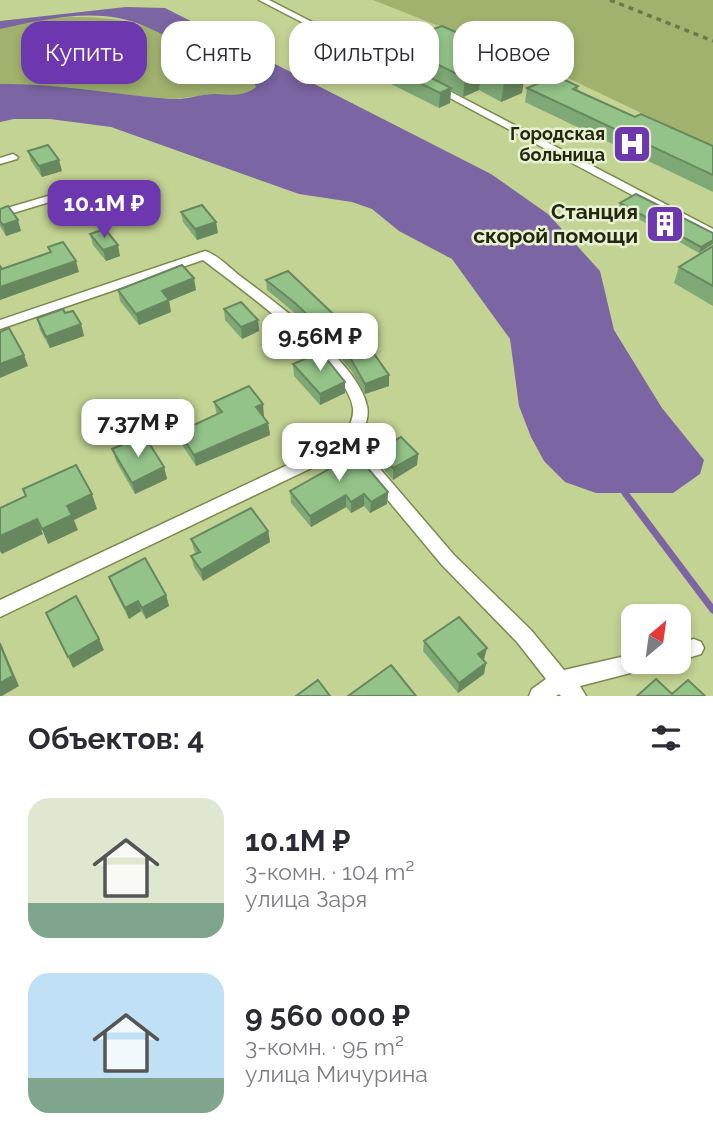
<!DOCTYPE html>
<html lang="ru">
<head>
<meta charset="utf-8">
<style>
	body { margin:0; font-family:Raleway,sans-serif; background:#f7f7f7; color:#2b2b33; height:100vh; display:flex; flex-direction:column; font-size:26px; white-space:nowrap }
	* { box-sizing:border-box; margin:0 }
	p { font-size:23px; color:#7c7c81 }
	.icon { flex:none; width:38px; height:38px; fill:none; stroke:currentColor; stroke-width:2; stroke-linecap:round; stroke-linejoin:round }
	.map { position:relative; height:696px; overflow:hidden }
	.sheet { display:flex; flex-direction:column; background:#fff; flex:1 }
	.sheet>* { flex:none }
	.guide { position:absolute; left:21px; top:21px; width:672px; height:63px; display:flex; gap:14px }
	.needle { width:46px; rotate:29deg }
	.buttons { position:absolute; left:621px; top:604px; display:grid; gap:14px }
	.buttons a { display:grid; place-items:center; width:70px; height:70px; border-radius:14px; background:#fff; box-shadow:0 4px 10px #0003; font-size:35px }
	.price { position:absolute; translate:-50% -60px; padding:0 16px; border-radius:14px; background:#fff; color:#222; font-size:23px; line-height:46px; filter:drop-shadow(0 2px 4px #0008) }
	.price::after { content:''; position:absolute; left:50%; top:42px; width:21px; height:16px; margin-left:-10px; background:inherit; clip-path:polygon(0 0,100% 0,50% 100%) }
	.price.current { background:#6d38af; color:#fff }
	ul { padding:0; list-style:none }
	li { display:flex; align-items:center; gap:21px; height:175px; padding:0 28px }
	li span { display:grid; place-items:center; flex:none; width:196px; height:140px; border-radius:21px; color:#555 }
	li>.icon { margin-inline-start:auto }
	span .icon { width:84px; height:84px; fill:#fffc; stroke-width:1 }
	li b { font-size:30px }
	h2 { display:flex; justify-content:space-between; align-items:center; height:84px; padding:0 28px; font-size:30px }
	.pill { padding:0 24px; border-radius:21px; background:#fff; box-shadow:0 4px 10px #0003; font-size:24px; line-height:63px }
	.pill.current { background:#6d38af; color:#fff }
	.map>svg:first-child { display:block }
	.green { fill:#a1b26e }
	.water { fill:#7b65a2 }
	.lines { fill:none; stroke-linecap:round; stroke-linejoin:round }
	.stream { stroke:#7b65a2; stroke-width:7 }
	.minor-casing { stroke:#7b894c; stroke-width:3 }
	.minor { fill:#fff; fill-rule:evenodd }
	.rail { stroke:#6d774c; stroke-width:3.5; stroke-dasharray:5 5; stroke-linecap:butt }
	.wall { fill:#7ea875 }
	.shaded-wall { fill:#67885f }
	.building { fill:#93c388; stroke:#67885f; stroke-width:2 }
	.labels { text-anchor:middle; stroke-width:5; stroke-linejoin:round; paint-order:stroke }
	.far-poi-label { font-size:18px; font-weight:bold; fill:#22270e; stroke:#e7f0d0; text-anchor:end }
	.poi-label { font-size:21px; font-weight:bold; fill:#22270e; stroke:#e7f0d0; text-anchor:end }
</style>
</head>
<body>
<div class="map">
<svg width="713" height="696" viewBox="0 0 713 696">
	<rect width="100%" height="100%" fill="#c3d393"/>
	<g class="green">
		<polygon points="373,0 713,0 713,147 553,71"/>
		<path d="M71,17c31,0 62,2 91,17 11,6 19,18 31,22 18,6 36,6 54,12l9,19 -7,5 -19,5 -16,-3 -40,5 -174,-15v-55l38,-10z"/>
	</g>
	<path class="water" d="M126,7l39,1 326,166 57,40 52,57 14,59 48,78 42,52 -4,14 -27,19h-77l-31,-11 -21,-21 -13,-24 -12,-31 -9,-67 -58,-80 -53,-28 -27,-22 -20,-7 -53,-8 -188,-67 -61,-8h-36l-14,3v-38c58,-1 115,11 172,15 14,1 29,-5 43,-5 16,1 28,3 41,-7l-9,-19c-18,-6 -35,-7 -53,-12 -12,-3 -20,-15 -31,-21 -6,-4 -13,-6 -19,-9 -45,-20 -99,-7 -144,3v-8z"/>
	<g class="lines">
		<polyline class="stream" points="625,493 713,610"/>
		<g class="minor-casing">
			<g id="minor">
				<polygon points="259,0 269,0 404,69 396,71"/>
				<polygon points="436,84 713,229 713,238 433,89 433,85"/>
				<polygon points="13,154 18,157 17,159 0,164 0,158"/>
				<polygon points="72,189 78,192 76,194 0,217 0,210"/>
				<path d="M205,251c13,4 25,17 35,25 35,26 119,87 127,130 3,13 -4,25 -10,36l97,113 77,75 33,40 70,-16v8h15l-3,7 -66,17 6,10h-25l-2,-2 -3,2h-27l3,-7 14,-10 -29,-37 -75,-77 -95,-114 -347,166v-17l343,-161c5,-10 11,-20 10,-31 -5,-43 -115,-121 -150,-148l-203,69v-9z"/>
				<polygon points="694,639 701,642 704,648 701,654 679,661 679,643"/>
			</g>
		</g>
		<use href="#minor" class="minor"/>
		<polyline class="rail" points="610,0 713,41"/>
	</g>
	<g class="wall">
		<polygon points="416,35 478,42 477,52 522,93 501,102 479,90 463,97 451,91 450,103 439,108 375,76 376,62 403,64 404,48 415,44"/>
		<polygon points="578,86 578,90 635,117 713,146 713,192 525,102 527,88"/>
		<polygon points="28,151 62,171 42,177 31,161"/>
		<polygon points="620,203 713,233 699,253 619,208"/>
		<polygon points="0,209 21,231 6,236 0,226"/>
		<polygon points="181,212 218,233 197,240 183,222"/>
		<polygon points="90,234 120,256 106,261 93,245"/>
		<polygon points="713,246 713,306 674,283 679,267"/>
		<polygon points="288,271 389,386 365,394 351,370 334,351 295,313 267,290 266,280"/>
		<polygon points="118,290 196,290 169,301 171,312 139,325 120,301"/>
		<polygon points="224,309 258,320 259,331 242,339 225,320"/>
		<polygon points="65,313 81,324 84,336 50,348 40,330 37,318"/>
		<polygon points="293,364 345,393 320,405 294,376"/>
		<polygon points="214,402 264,416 263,416 268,423 270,435 196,466 181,443 179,432 217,415"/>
		<polygon points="394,441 418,454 417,465 393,480 373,457 373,445"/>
		<polygon points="112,449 164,467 167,479 135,494 116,461"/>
		<polygon points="328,457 388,492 387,504 370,513 364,506 351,513 346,507 311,527 291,503 290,491 329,469"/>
		<polygon points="268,531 270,542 203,581 194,567 191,556 196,554 194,550 191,539"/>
		<polygon points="109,577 166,595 169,606 146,619 141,611 129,619 113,588"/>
		<polygon points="424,641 487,648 484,659 483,660 486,663 484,674 458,693 423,651"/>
	</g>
	<g class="shaded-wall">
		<polygon points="478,42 476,60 465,47"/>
		<polygon points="481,72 479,90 463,97 465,78"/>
		<polygon points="525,74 522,93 501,102 504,83"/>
		<polygon points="451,88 450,103 439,108 440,93"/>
		<polygon points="59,160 62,171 42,177 39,166"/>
		<polygon points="18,220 21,231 6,236 3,225"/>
		<polygon points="216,222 218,233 197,240 195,229"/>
		<polygon points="713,240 713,244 699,253 701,247"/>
		<polygon points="118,245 120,256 106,261 103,250"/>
		<polygon points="76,261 79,272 0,300 0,287"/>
		<polygon points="194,278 196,290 169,301 171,312 139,325 136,314 162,291"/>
		<polygon points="258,320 259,331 242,339 241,327"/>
		<polygon points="81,324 84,336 50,348 46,337"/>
		<polygon points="24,355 28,366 0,378 0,364"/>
		<polygon points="389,375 389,386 365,394 365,384"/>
		<polygon points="345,382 345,393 320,405 320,394"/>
		<polygon points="263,404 264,416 257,419 256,407"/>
		<polygon points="268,423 270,435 196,466 194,455"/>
		<polygon points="418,454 417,465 393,480 393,468"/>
		<polygon points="164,467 167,479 135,494 132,483"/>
		<polygon points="388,492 387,504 370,513 371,502"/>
		<polygon points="92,494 97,509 74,520 78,530 48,544 42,529 67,506"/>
		<polygon points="364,494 364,506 351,513 351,502"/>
		<polygon points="346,495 346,507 311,527 310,516"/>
		<polygon points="37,519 43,534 2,554 0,551 0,536"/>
		<polygon points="268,531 270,542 203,581 201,570"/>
		<polygon points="166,595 169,606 146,619 142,608"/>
		<polygon points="138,601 141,611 129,619 125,608"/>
		<polygon points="99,639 104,650 73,668 68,657"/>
		<polygon points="0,642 19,686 2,696 0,696"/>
		<polygon points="487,648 484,659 476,665 478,654"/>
		<polygon points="486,663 484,674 458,693 459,683"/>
	</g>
	<g class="building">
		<polygon points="442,26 478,42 465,47 525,74 504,83 481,72 465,78 404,48 427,40 416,35"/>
		<polygon points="390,57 451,88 440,93 376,62"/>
		<polygon points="556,76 578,86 573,89 635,117 641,114 713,146 713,175 527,88"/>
		<polygon points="48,145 59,160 39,166 28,151"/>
		<polygon points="636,194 713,233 713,240 701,247 620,203"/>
		<polygon points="202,205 216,222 195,229 181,212"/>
		<polygon points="8,206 18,220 3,225 0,221 0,209"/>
		<polygon points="105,229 118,245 103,250 90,234"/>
		<polygon points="63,242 76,261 0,287 0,266 2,269 51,252 48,247"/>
		<polygon points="713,246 713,286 679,267"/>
		<polygon points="182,265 194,278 162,291 169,300 136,314 118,290"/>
		<polygon points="288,271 372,351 389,375 365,384 351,359 334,340 295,303 266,280"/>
		<polygon points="241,302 258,320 241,327 224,309"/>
		<polygon points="63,309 65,313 73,311 81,324 46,337 37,318"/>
		<polygon points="9,328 24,355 0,364 0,332"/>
		<polygon points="321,352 345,382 320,394 293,364"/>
		<polygon points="249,386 263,404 256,407 268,423 194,455 179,432 222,412 214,402"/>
		<polygon points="144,435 164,467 132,483 112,449"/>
		<polygon points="389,436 394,441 401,437 418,454 393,468 373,445"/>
		<polygon points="349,446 388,492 371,502 364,494 351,502 346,495 310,516 290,491 336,465 328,457"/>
		<polygon points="76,465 92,494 67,506 72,515 42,529 37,519 0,536 0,508 26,496 23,489"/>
		<polygon points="251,508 268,531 201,570 191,556 200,552 191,539"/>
		<polygon points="145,558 166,595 142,608 138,601 125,608 109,577"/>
		<polygon points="76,596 99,639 68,657 46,613"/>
		<polygon points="459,617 487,648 478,654 486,663 459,683 424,641"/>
		<polygon points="0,644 13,676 0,683"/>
		<polygon points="391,665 416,696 348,696"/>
		<polygon points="656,679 672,694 688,680 705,696 637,696"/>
		<polygon points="318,680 330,696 296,696"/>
	</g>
	<defs>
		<g id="hospital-square" transform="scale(2.0125)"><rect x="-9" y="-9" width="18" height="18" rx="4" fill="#6d38af" stroke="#e7f0d0"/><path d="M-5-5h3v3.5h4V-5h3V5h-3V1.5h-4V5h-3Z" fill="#fff"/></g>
		<g id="building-square" transform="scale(2.0125)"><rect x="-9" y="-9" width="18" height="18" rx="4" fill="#6d38af" stroke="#e7f0d0"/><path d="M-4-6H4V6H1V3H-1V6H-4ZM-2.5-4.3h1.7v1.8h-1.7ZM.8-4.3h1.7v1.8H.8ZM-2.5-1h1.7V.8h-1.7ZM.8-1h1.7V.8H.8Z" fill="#fff"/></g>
	</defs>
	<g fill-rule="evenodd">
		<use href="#hospital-square" x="632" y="144"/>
		<use href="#building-square" x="665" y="224"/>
	</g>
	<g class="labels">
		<g class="far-poi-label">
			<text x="605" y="140">Городская<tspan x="605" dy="21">больница</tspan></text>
		</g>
		<g class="poi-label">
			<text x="638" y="219">Станция<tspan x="638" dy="24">скорой помощи</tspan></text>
		</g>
	</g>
</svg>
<div class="buttons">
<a><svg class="needle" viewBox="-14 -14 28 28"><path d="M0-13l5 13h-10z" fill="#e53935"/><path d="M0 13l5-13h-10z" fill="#7c7c81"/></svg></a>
</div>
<b class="price current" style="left:104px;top:240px">10.1M ₽</b>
<b class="price" style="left:320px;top:373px">9.56M ₽</b>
<b class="price" style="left:138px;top:459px">7.37M ₽</b>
<b class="price" style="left:339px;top:483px">7.92M ₽</b>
<div class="guide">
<a class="pill current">Купить</a>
<a class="pill">Снять</a>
<a class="pill">Фильтры</a>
<a class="pill">Новое</a>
</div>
</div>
<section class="sheet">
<h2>Объектов: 4<svg class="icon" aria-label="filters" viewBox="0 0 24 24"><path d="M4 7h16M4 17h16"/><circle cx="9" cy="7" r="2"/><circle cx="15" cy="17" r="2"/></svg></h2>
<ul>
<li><span style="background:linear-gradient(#dfe7d0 75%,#7fa58c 0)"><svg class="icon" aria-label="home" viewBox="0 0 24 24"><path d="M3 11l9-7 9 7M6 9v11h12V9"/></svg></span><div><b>10.1M ₽</b><p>3-комн. · 104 m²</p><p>улица Заря</p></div></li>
<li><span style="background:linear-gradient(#bfe0f5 75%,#7fa58c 0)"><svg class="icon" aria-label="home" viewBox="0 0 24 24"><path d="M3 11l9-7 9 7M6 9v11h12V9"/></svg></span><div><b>9 560 000 ₽</b><p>3-комн. · 95 m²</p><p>улица Мичурина</p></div></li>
</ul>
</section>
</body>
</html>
